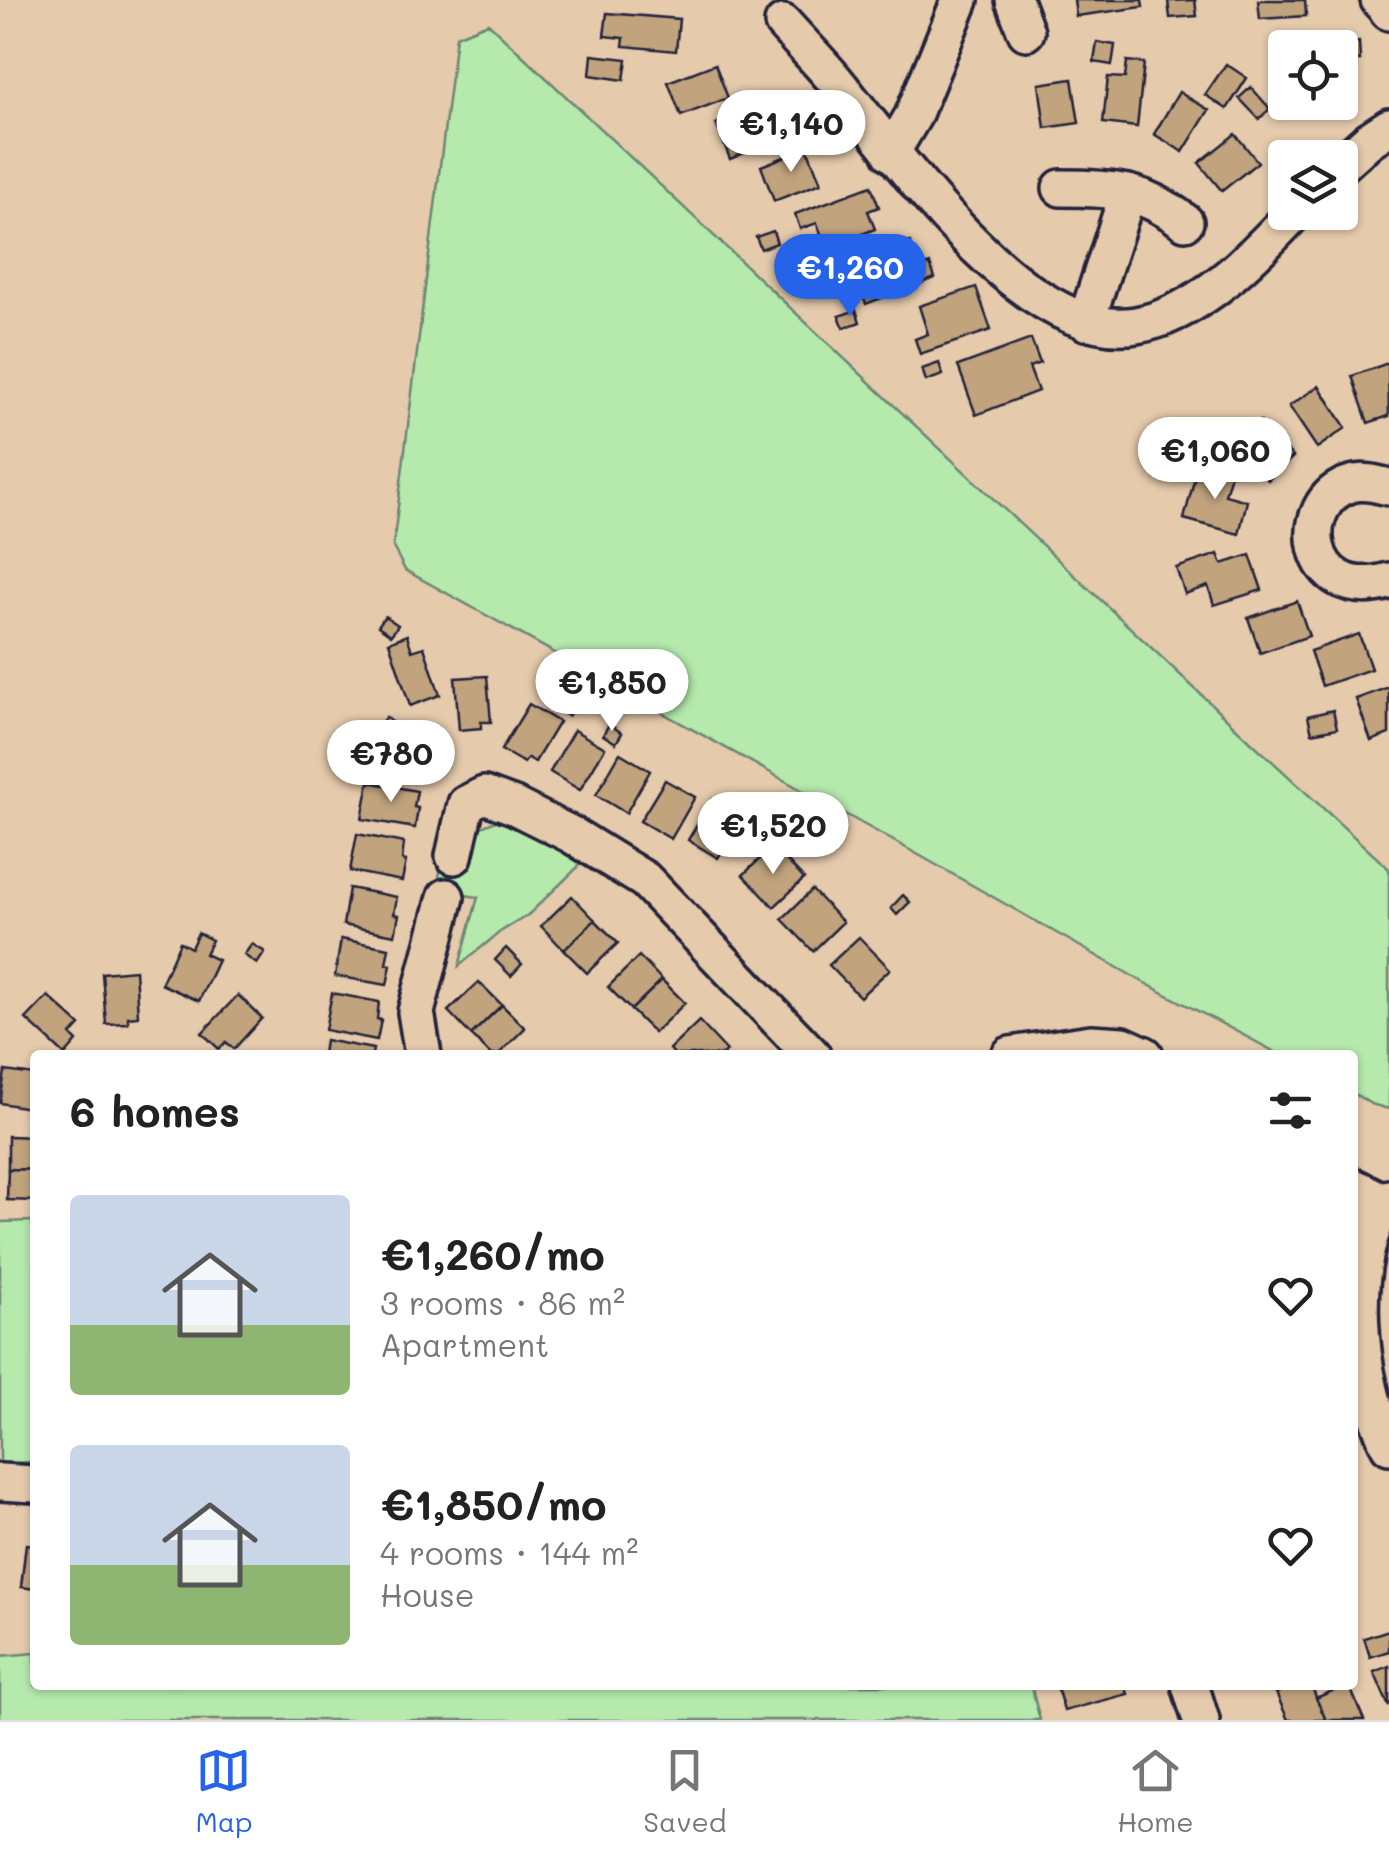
<!DOCTYPE html>
<html lang="en">
<head>
<meta charset="utf-8">
<style>
	body { margin:0; font-family:Mali,sans-serif; background:#f2f2f2; color:#222; height:100vh; display:flex; flex-direction:column; font-size:38px; white-space:nowrap }
	* { box-sizing:border-box; margin:0 }
	p { font-size:32px; color:#767676 }
	.icon { flex:none; width:55px; height:55px; fill:none; stroke:currentColor; stroke-width:2; stroke-linecap:round; stroke-linejoin:round }
	.map { position:relative; flex:1; overflow:hidden }
	.drawer { position:absolute; left:30px; top:1050px; width:1328px; height:640px; display:flex; flex-direction:column; background:#fff; border-radius:10px; box-shadow:0 2px 8px #0004 }
	.drawer>* { flex:none }
	.tools { position:absolute; left:1268px; top:30px; display:grid; gap:20px }
	.tools a { display:grid; place-items:center; width:90px; height:90px; border-radius:10px; background:#fff; box-shadow:0 2px 8px #0004; font-size:50px }
	.price { position:absolute; translate:-50% -85px; padding:0 22px; border-radius:35px; background:#fff; color:#222; font-size:32px; line-height:65px; filter:drop-shadow(0 2px 5px #0008) }
	.price::after { content:''; position:absolute; left:50%; top:60px; width:30px; height:22px; margin-left:-15px; background:inherit; clip-path:polygon(0 0,100% 0,50% 100%) }
	.price.current { background:#2563eb; color:#fff }
	ul { padding:0; list-style:none }
	li { display:flex; align-items:center; gap:30px; height:250px; padding:0 40px }
	li span { display:grid; place-items:center; flex:none; width:280px; height:200px; border-radius:10px; color:#555 }
	li>.icon { margin-inline-start:auto }
	span .icon { width:120px; height:120px; fill:#fffc; stroke-width:1 }
	li b { font-size:42px }
	h2 { display:flex; justify-content:space-between; align-items:center; height:120px; padding:0 40px; font-size:42px }
	.tabs { display:flex; justify-content:space-around; align-items:center; height:140px; border-top:2px solid #e0e0e0; background:#fff; font-size:28px; color:#767676 }
	.tabs a { display:grid; justify-items:center; gap:5px }
	.tabs .current { color:#2563eb }
	.map>svg:first-child { display:block }
	.green { fill:#b5eaac; stroke:#6c8674; stroke-width:2.5 }
	.building { fill:#c1a47e; stroke:#22223b; stroke-width:2.5 }
	.lines { fill:none; stroke-linecap:round; stroke-linejoin:round }
	.street-casing { stroke:#22223b; stroke-width:42 }
	.street { stroke:#e5caac; stroke-width:35 }
</style>
</head>
<body>
<div class="map">
<svg width="1389" height="1720" viewBox="0 0 1389 1720">
	<rect width="100%" height="100%" fill="#e5caac"/>
	<filter id="ink" filterUnits="userSpaceOnUse"><feTurbulence type="fractalNoise" baseFrequency=".01" numOctaves="2"/><feDisplacementMap in="SourceGraphic" scale="20" xChannelSelector="R" yChannelSelector="G"/><feConvolveMatrix kernelMatrix="1 2 1 2 8 2 1 2 1" color-interpolation-filters="sRGB"/></filter>
	<g filter="url(#ink)">
		<g class="green">
			<polygon points="488,23 1260,750 1389,869 1389,1109 1371,1104 1353,1093 1352,1055 1281,1055 1143,982 917,854 405,570 393,547 456,36"/>
			<polygon points="498,820 581,859 578,867 528,915 500,932 459,966 478,897 437,891 441,865 468,870 475,832 479,828"/>
			<polygon points="35,1221 35,1462 0,1463 0,1222"/>
			<polygon points="35,1653 35,1685 1031,1685 1040,1720 0,1720 0,1656"/>
		</g>
		<g class="building">
			<polygon points="1074,0 1142,0 1143,7 1076,16"/>
			<polygon points="1195,0 1197,16 1170,18 1168,1"/>
			<polygon points="1258,0 1305,0 1306,16 1260,19"/>
			<polygon points="607,13 679,19 676,51 623,46 624,38 604,36"/>
			<polygon points="1097,42 1115,45 1112,65 1094,62"/>
			<polygon points="1359,42 1360,60 1351,60 1353,83 1340,84 1340,48 1289,47"/>
			<polygon points="592,55 627,59 624,80 590,75"/>
			<polygon points="1127,61 1144,63 1137,127 1103,123 1108,77 1125,78"/>
			<polygon points="715,64 728,98 681,116 668,82"/>
			<polygon points="1226,64 1247,78 1227,109 1205,95"/>
			<polygon points="1072,79 1079,123 1045,128 1039,84"/>
			<polygon points="1251,87 1270,109 1259,119 1239,98"/>
			<polygon points="1179,92 1209,110 1183,152 1154,134"/>
			<polygon points="762,105 776,140 730,159 716,124"/>
			<polygon points="1235,134 1258,162 1222,191 1199,163"/>
			<polygon points="807,148 821,183 774,201 761,166"/>
			<polygon points="871,186 879,207 868,211 875,229 826,248 817,223 800,229 795,214"/>
			<polygon points="773,231 777,243 761,249 756,237"/>
			<polygon points="910,242 919,268 930,264 935,278 866,304 861,291 876,286 866,258"/>
			<polygon points="976,287 991,330 920,354 915,339 928,334 919,306"/>
			<polygon points="856,310 860,322 844,328 839,316"/>
			<polygon points="1031,339 1040,363 1029,367 1038,391 976,415 958,366"/>
			<polygon points="939,363 943,375 926,381 922,369"/>
			<polygon points="1388,363 1389,416 1368,423 1352,376"/>
			<polygon points="1319,386 1346,428 1317,448 1289,406"/>
			<polygon points="1260,421 1293,457 1268,480 1235,445"/>
			<polygon points="1198,465 1231,474 1225,495 1247,501 1239,534 1184,519"/>
			<polygon points="1218,554 1222,564 1250,555 1262,590 1214,605 1208,586 1185,594 1176,568"/>
			<polygon points="1297,601 1309,636 1260,653 1248,618"/>
			<polygon points="385,616 398,625 391,635 378,626"/>
			<polygon points="1359,634 1371,669 1322,686 1310,651"/>
			<polygon points="407,635 412,651 424,647 440,695 410,706 389,642"/>
			<polygon points="487,676 491,722 481,722 481,728 459,730 455,678"/>
			<polygon points="1389,687 1389,734 1371,741 1356,699"/>
			<polygon points="561,698 574,706 568,716 555,708"/>
			<polygon points="529,704 559,722 535,762 528,758 524,763 501,750"/>
			<polygon points="1333,710 1337,728 1312,733 1308,716"/>
			<polygon points="386,717 422,749 412,759 418,765 405,779 364,741"/>
			<polygon points="609,724 622,733 616,743 603,735"/>
			<polygon points="574,730 605,748 580,790 550,772"/>
			<polygon points="620,753 650,771 626,813 596,795"/>
			<polygon points="665,780 695,797 671,839 640,821"/>
			<polygon points="369,782 417,791 414,807 418,808 415,828 362,819"/>
			<polygon points="712,799 743,816 718,858 688,840"/>
			<polygon points="357,834 404,843 402,860 406,861 402,881 350,871"/>
			<polygon points="809,834 816,841 803,854 797,847"/>
			<polygon points="773,846 804,879 774,907 743,875"/>
			<polygon points="349,888 397,897 394,914 399,915 395,935 343,925"/>
			<polygon points="812,890 843,922 813,951 782,919"/>
			<polygon points="903,895 910,902 897,915 891,908"/>
			<polygon points="572,896 595,920 564,950 541,926"/>
			<polygon points="595,920 618,943 587,973 564,950"/>
			<polygon points="198,933 212,940 205,954 218,960 199,1001 161,984 180,942 191,948"/>
			<polygon points="859,937 890,969 860,997 829,965"/>
			<polygon points="341,939 389,948 386,964 391,965 387,985 335,976"/>
			<polygon points="252,944 265,952 257,964 244,955"/>
			<polygon points="506,948 522,964 511,976 495,960"/>
			<polygon points="639,956 662,980 631,1010 608,987"/>
			<polygon points="135,970 138,1016 128,1017 128,1023 106,1024 102,973"/>
			<polygon points="662,980 685,1003 654,1033 631,1010"/>
			<polygon points="479,982 502,1005 471,1035 448,1011"/>
			<polygon points="332,993 379,1002 377,1019 381,1020 377,1040 325,1030"/>
			<polygon points="238,995 262,1018 234,1049 226,1042 219,1049 202,1033"/>
			<polygon points="48,996 80,1025 71,1035 77,1041 65,1055 26,1019"/>
			<polygon points="502,1005 525,1028 498,1055 491,1055 471,1035"/>
			<polygon points="699,1021 727,1051 723,1055 675,1055 670,1049"/>
			<polygon points="325,1040 373,1049 372,1055 323,1055"/>
			<polygon points="5,1071 35,1075 35,1109 0,1103"/>
			<polygon points="8,1136 35,1137 35,1170 8,1169"/>
			<polygon points="8,1169 35,1170 35,1201 7,1200"/>
			<polygon points="26,1544 35,1545 35,1589 21,1587"/>
			<polygon points="1389,1630 1389,1651 1370,1657 1364,1638"/>
			<polygon points="1389,1666 1389,1707 1374,1672"/>
			<polygon points="1064,1685 1125,1685 1128,1694 1064,1711 1057,1687"/>
			<polygon points="1295,1685 1311,1685 1326,1720 1288,1720 1276,1693"/>
			<polygon points="1346,1685 1349,1685 1364,1720 1326,1720 1316,1698"/>
		</g>
		<g class="lines">
			<g class="street-casing">
				<g id="street">
					<polyline points="1014,0 1026,32"/>
					<polyline points="1379,0 1389,12"/>
					<path d="M783,23c17,19 35,37 51,56 63,76 191,265 302,246 62,-10 118,-69 159,-113"/>
					<polyline points="891,153 913,116 960,0"/>
					<polyline points="1340,166 1369,140 1389,127"/>
					<path d="M1061,188c51,0 83,2 124,34"/>
					<polyline points="1086,322 1128,193"/>
					<path d="M1389,487c-12,-3 -26,-7 -38,-3 -57,16 -48,121 38,97"/>
					<polyline points="454,856 466,804 484,795 514,806 572,835 645,880 812,1055"/>
					<polyline points="423,1055 416,1012 446,897"/>
					<polyline points="1010,1055 1091,1043 1123,1045 1145,1055"/>
					<polyline points="1352,1186 1385,1202"/>
					<path d="M1389,1198c-45,61 -31,183 0,248"/>
					<polyline points="0,1482 35,1484"/>
					<polyline points="1190,1685 1201,1720"/>
				</g>
			</g>
			<use href="#street" class="street"/>
		</g>
	</g>
</svg>
<div class="tools">
<a><svg class="icon" aria-label="locate" viewBox="0 0 24 24"><circle cx="12" cy="12" r="6"/><path d="M12 2v4M12 18v4M2 12h4M18 12h4"/></svg></a>
<a><svg class="icon" aria-label="layers" viewBox="0 0 24 24"><path d="M12 4l9 5-9 5-9-5zM3 14l9 5 9-5"/></svg></a>
</div>
<b class="price" style="left:791px;top:175px">€1,140</b>
<b class="price current" style="left:850px;top:319px">€1,260</b>
<b class="price" style="left:1215px;top:502px">€1,060</b>
<b class="price" style="left:612px;top:734px">€1,850</b>
<b class="price" style="left:391px;top:805px">€780</b>
<b class="price" style="left:773px;top:877px">€1,520</b>
<section class="drawer">
<h2>6 homes<svg class="icon" aria-label="filters" viewBox="0 0 24 24"><path d="M4 7h16M4 17h16"/><circle cx="9" cy="7" r="2"/><circle cx="15" cy="17" r="2"/></svg></h2>
<ul>
<li><span style="background:linear-gradient(#c9d6e8 65%,#8fb573 0)"><svg class="icon" aria-label="home" viewBox="0 0 24 24"><path d="M3 11l9-7 9 7M6 9v11h12V9"/></svg></span><div><b>€1,260/mo</b><p>3 rooms · 86 m²</p><p>Apartment</p></div><svg class="icon" aria-label="heart" viewBox="0 0 24 24"><path d="M12 20l-8-8c-3-5 5-10 8-4 3-6 11-1 8 4z"/></svg></li>
<li><span style="background:linear-gradient(#c9d6e8 60%,#8fb573 0)"><svg class="icon" aria-label="home" viewBox="0 0 24 24"><path d="M3 11l9-7 9 7M6 9v11h12V9"/></svg></span><div><b>€1,850/mo</b><p>4 rooms · 144 m²</p><p>House</p></div><svg class="icon" aria-label="heart" viewBox="0 0 24 24"><path d="M12 20l-8-8c-3-5 5-10 8-4 3-6 11-1 8 4z"/></svg></li>
</ul>
</section>
</div>
<nav class="tabs">
<a class="current"><svg class="icon" aria-label="map" viewBox="0 0 24 24"><path d="M3 6l6-2 6 2 6-2v14l-6 2-6-2-6 2zM9 4v14M15 6v14"/></svg>Map</a>
<a><svg class="icon" aria-label="saved" viewBox="0 0 24 24"><path d="M7 4h10v16l-5-4-5 4z"/></svg>Saved</a>
<a><svg class="icon" aria-label="home" viewBox="0 0 24 24"><path d="M3 11l9-7 9 7M6 9v11h12V9"/></svg>Home</a>
</nav>
</body>
</html>
